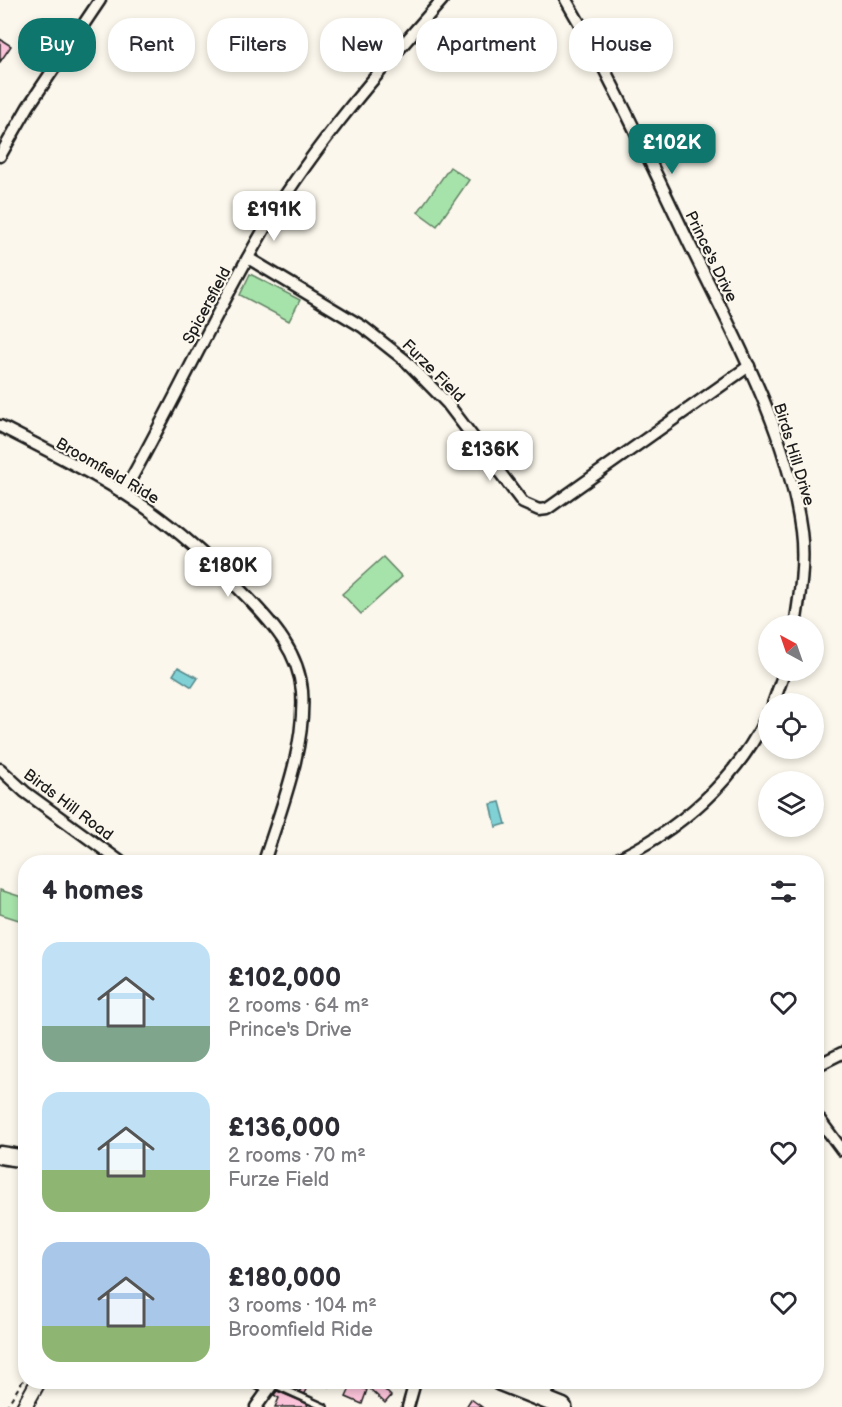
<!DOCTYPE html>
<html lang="en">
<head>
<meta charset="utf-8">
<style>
	body { margin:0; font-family:"Balsamiq Sans",sans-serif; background:#f2f2f3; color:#2b2b33; height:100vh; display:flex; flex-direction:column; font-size:22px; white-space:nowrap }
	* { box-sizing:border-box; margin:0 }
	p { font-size:20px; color:#7c7c81 }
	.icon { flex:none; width:33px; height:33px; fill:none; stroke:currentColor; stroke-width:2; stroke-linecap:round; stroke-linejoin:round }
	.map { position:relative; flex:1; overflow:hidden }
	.sheet { position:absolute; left:18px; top:855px; width:806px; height:534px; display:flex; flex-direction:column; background:#fff; border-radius:24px; box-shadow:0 3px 9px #0003 }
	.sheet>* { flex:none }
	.top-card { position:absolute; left:18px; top:18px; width:807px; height:54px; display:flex; gap:12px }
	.needle { width:39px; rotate:320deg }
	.buttons { position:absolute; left:758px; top:615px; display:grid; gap:12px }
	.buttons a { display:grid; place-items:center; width:66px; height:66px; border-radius:50%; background:#fff; box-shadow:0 3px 9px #0003; font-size:30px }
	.price { position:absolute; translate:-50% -51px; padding:0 14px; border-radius:12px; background:#fff; color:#222; font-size:20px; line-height:39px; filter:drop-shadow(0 2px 3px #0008) }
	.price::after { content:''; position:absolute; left:50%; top:36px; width:18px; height:14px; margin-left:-9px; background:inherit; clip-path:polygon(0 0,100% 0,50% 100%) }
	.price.active { background:#0f766e; color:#fff }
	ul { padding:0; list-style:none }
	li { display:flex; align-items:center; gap:18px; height:150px; padding:0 24px }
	li span { display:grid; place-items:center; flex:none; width:168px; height:120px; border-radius:18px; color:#555 }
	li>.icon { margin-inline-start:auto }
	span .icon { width:72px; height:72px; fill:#fffc; stroke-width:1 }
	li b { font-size:26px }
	h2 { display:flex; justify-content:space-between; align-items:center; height:72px; padding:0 24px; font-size:26px }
	.tag { padding:0 21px; border-radius:24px; background:#fff; box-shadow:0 3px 9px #0003; font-size:21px; line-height:54px }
	.tag.active { background:#0f766e; color:#fff }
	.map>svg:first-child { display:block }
	.green { fill:#a6e3aa; stroke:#618063; stroke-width:1.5 }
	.water { fill:#7fd1d6; stroke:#57898c; stroke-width:1.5 }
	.building { fill:#fbc3d9; stroke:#1c1c1c; stroke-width:1.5 }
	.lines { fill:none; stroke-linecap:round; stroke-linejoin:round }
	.service-casing { stroke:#1c1c1c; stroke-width:10 }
	.minor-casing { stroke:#1c1c1c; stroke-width:15 }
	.tertiary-casing { stroke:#1c1c1c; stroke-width:18 }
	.primary-casing { stroke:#1c1c1c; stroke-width:21 }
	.path { stroke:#1c1c1c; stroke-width:2; stroke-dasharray:4.5 4.5; stroke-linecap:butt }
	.service { stroke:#fbf7ec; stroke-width:5 }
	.minor { stroke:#fbf7ec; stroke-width:10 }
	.tertiary { stroke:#fbf7ec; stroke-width:14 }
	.primary { stroke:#fbf7ec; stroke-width:16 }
	.labels { text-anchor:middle; stroke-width:4.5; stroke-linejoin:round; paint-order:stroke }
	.street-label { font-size:16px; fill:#1c1c1c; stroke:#fbf7ec }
</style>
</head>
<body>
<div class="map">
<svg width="842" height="1407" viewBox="0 0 842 1407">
	<rect width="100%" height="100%" fill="#fbf7ec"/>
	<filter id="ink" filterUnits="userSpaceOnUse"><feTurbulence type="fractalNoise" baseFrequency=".0167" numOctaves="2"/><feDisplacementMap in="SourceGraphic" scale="12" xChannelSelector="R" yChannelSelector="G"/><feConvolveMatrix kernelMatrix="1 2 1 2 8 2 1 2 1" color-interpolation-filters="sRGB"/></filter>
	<g filter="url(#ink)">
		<g class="green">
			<polygon points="450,167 469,180 437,226 418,212"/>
			<polygon points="250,274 300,300 289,321 240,295"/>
			<polygon points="383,557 402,577 361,614 342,594"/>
			<polygon points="0,890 25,898 25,922 0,914"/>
		</g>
		<g class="water">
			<polygon points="178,667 198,678 192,687 173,675"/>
			<polygon points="500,802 506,824 496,827 491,804"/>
		</g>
		<g class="building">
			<polygon points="0,39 11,46 0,62"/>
			<polygon points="284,1382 311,1382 303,1397 298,1395 303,1386 299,1384 292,1389 282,1384"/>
			<polygon points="316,1382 337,1382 330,1387"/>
			<polygon points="377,1382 386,1382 390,1385 385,1390 391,1396 385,1403 370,1389"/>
			<polygon points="352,1384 367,1390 362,1404 346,1397"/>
			<polygon points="277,1391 308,1404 307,1407 275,1407 279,1398 274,1395"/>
			<polygon points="471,1399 482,1407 466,1407"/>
		</g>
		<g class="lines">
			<g class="service-casing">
				<g id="service">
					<polyline points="250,1382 268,1391"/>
					<polyline points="273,1384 324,1407"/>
				</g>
			</g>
			<g class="minor-casing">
				<g id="minor">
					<path d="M566,0c46,78 84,162 123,243 44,91 98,186 112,288 4,31 -1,63 -6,95"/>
					<polyline points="0,156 28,107 100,0"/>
					<polyline points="248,258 363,327 406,361 447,403 523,503 539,510 547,509 749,366"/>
					<path d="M0,426c54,28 113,56 161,93 32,24 60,51 87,79 25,26 51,55 54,93 4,57 -21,117 -38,171"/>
					<path d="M123,493c51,-89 93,-184 146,-272 48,-79 112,-152 173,-221"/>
					<polyline points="773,704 785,670"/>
					<polyline points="0,769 25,792 121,862"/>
					<path d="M611,862c67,-30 126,-82 157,-148"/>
					<polyline points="816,1066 842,1053"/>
					<polyline points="816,1115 842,1150"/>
					<polyline points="540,1397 556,1382"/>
					<polyline points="256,1407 274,1382"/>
					<polyline points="408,1407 415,1382"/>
				</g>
			</g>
			<g class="tertiary-casing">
				<polyline id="tertiary" points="24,1407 38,1382"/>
			</g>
			<g class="primary-casing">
				<g id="primary">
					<polyline points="0,1155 26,1159"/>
					<polyline points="500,1382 563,1407"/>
				</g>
			</g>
			<polyline class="path" points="6,1407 26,1376"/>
			<use href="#service" class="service"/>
			<use href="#minor" class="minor"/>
			<use href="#tertiary" class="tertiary"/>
			<use href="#primary" class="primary"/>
		</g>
	</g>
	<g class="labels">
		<g class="street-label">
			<text transform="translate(712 256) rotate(64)" y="6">Prince's Drive</text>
			<text transform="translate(206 305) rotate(-62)" y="6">Spicersfield</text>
			<text transform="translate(434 370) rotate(45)" y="6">Furze Field</text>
			<text transform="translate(795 454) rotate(73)" y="6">Birds Hill Drive</text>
			<text transform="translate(108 470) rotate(30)" y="6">Broomfield Ride</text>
			<text transform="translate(69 804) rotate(37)" y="6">Birds Hill Road</text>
		</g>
	</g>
</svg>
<div class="buttons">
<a><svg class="needle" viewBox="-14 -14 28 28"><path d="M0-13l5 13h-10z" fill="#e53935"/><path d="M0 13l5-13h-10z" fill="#7c7c81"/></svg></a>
<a><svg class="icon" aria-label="locate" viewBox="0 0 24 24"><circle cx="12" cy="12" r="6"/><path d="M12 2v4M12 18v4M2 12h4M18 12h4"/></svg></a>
<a><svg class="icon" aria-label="layers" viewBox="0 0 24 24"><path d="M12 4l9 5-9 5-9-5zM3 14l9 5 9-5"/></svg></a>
</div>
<b class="price active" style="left:672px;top:175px">£102K</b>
<b class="price" style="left:274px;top:242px">£191K</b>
<b class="price" style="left:490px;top:482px">£136K</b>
<b class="price" style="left:228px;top:598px">£180K</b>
<div class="top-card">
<a class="tag active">Buy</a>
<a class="tag">Rent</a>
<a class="tag">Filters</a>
<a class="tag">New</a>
<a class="tag">Apartment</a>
<a class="tag">House</a>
</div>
<section class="sheet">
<h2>4 homes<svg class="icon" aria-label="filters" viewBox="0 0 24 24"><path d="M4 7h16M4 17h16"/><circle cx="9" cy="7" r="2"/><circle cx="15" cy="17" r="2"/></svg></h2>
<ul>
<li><span style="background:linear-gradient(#bfe0f5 70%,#7fa58c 0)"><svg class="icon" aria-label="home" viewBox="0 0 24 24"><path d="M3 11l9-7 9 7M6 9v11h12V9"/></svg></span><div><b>£102,000</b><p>2 rooms · 64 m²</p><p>Prince's Drive</p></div><svg class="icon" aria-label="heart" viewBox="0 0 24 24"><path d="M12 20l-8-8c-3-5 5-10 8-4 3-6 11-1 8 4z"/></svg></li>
<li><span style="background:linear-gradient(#bfe0f5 65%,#8fb573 0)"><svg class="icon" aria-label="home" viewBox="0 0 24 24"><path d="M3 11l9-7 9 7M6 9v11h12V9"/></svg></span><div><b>£136,000</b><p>2 rooms · 70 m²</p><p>Furze Field</p></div><svg class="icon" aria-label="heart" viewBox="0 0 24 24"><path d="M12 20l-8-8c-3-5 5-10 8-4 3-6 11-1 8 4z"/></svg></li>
<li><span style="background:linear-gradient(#a9c7e8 70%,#8fb573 0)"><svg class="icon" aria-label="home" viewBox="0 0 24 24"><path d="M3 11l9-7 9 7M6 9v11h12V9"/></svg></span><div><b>£180,000</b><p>3 rooms · 104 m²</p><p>Broomfield Ride</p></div><svg class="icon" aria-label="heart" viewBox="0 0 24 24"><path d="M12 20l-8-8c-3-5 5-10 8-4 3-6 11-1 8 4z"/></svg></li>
</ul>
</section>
</div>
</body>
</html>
